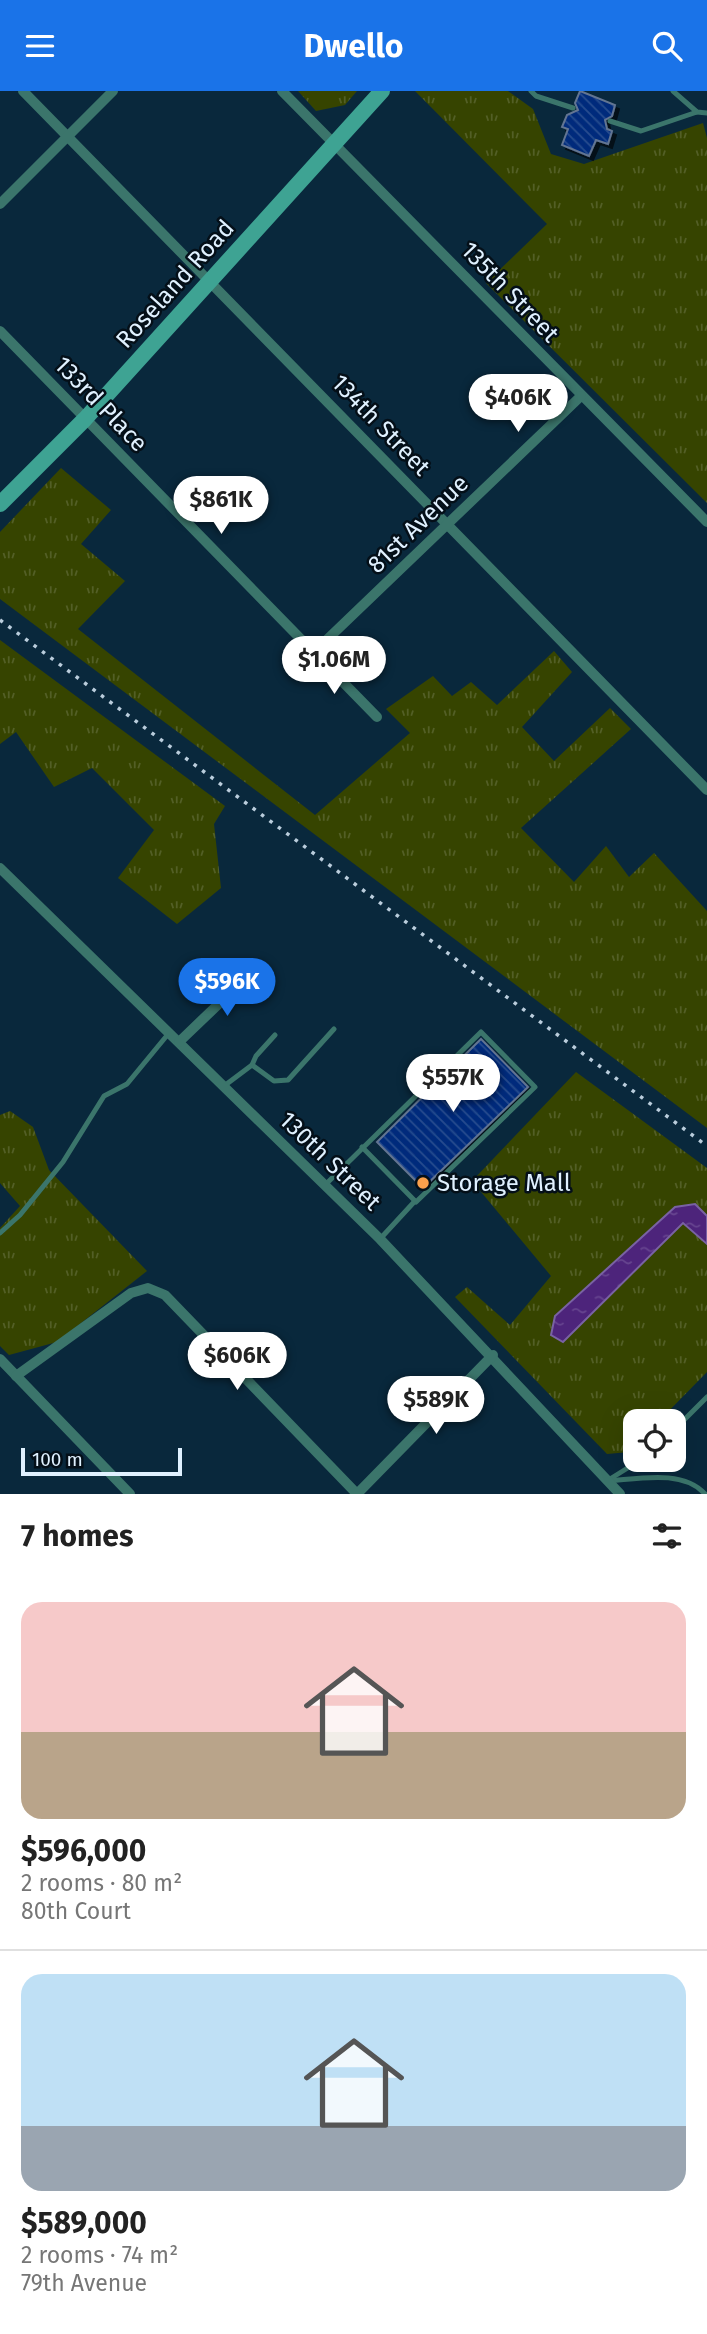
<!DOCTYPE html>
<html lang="en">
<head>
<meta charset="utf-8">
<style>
	body { margin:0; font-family:"Fira Sans",sans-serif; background:#f2f2f2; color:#222; height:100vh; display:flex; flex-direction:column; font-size:26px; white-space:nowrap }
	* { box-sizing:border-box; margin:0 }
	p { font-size:23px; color:#767676 }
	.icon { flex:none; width:38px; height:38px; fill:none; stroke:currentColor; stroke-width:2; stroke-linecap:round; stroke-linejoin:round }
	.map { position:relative; height:1403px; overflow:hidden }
	.drawer { display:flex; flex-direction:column; background:#fff; flex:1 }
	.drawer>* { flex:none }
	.fabs { position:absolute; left:623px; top:1318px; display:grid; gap:14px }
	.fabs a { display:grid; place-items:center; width:63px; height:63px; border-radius:14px; background:#fff; box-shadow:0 7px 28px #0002; font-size:35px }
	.scale { position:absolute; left:21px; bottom:18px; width:161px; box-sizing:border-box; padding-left:7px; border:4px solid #e0f1ff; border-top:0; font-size:19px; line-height:24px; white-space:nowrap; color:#e0f1ff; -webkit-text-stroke:5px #040f18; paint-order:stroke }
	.price { position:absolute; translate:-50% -60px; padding:0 16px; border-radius:24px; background:#fff; color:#222; font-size:23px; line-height:46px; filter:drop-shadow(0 2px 4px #0008) }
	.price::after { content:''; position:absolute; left:50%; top:42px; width:21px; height:16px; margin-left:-10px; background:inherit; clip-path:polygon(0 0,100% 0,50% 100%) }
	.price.active { background:#1a73e8; color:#fff }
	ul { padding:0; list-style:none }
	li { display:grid; align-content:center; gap:14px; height:371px; padding:0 21px }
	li+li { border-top:2px solid #e0e0e0 }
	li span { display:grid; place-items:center; height:217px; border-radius:21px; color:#555 }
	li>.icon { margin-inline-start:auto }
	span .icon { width:126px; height:126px; fill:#fffc; stroke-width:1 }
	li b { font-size:30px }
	h2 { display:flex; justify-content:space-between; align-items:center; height:84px; padding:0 21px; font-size:30px }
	header { display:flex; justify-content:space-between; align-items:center; height:91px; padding:0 21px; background:#1a73e8; color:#fff; font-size:32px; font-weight:700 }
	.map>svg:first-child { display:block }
	.grass { fill:url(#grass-tufts) }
	.water { fill:url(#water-ripples); stroke:#7962a3; stroke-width:2 }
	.building { fill:url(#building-back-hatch); stroke:#627492; stroke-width:2; filter:url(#shadow) }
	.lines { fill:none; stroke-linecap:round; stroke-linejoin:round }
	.service { stroke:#3b756b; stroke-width:5 }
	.minor { stroke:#3b756b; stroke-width:10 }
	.secondary { stroke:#3ea393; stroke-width:16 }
	.rail { stroke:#bacddc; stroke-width:3.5; stroke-dasharray:3.5 7; stroke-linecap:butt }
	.poi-dot { fill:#f9a04c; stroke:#040f18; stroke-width:2.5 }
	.labels { text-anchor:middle; stroke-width:5; stroke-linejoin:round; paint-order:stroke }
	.street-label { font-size:24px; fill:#e0f1ff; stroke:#040f18 }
	.poi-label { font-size:24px; fill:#e0f1ff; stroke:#040f18; text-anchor:start }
</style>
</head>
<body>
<header><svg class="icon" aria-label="menu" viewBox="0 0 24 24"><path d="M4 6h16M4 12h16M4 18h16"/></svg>Dwello<svg class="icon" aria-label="search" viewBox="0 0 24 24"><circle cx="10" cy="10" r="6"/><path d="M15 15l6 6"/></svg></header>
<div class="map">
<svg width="707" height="1403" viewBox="0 0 707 1403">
	<defs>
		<pattern id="grass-tufts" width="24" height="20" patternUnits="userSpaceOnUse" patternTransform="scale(1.75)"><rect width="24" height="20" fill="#364400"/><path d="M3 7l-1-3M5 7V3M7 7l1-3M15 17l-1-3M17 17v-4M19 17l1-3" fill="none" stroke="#535f26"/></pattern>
		<pattern id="water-ripples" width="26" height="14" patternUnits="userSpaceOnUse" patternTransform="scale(1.75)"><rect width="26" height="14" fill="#4d247b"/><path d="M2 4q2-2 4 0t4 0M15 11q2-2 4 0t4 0" fill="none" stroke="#66448f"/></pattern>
		<pattern id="building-back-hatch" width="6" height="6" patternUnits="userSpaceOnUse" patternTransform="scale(1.75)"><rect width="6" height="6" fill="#012c7b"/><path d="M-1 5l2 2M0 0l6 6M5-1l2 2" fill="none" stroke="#264b8f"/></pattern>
		<filter id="shadow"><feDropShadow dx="4" dy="4" stdDeviation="0" flood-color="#0009"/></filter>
	</defs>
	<rect width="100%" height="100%" fill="#09283c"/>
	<g class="grass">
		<polygon points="298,0 357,0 345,14 316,20"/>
		<polygon points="415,0 508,0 533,18 551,63 584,73 703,32 707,47 707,412 486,192 547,133"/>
		<polygon points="61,377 111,419 81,453 125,490 78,538 315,724 410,642 386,618 433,585 452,605 471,591 497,614 554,560 572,581 522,636 554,670 610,617 631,638 521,737 574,791 606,755 629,786 654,762 707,820 707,1037 0,508 0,441"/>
		<polygon points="0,549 225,715 214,733 221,797 177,833 118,787 154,739 92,677 54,696 16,641 0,653"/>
		<polygon points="576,981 707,1077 707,1281 659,1330 635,1330 635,1354 629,1361 607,1363 455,1206 467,1196 510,1234 551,1185 472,1090"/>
		<polygon points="10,1020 33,1036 49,1079 147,1180 57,1251 9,1264 0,1255 0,1137 20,1115 0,1092 0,1024"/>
	</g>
	<polygon class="water" points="695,1113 707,1125 707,1153 683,1132 563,1251 551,1244 555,1225 675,1116"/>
	<g class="building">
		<polygon points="580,0 615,14 612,25 605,29 607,38 612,40 608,53 596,49 589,65 562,54 568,38 562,36 567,24 578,19 575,12"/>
		<polygon points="481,948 528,996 423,1097 377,1051"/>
	</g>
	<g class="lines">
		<g class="service">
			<polyline points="531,0 536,5 573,17"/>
			<polyline points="673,0 697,21 707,22"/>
			<polyline points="610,30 641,40 697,21"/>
			<polyline points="252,974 256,965 275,944"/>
			<polyline points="224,995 252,974 274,990 288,989 334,938"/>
			<polyline points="325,1094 481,941 535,996 416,1111 362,1056"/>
			<polyline points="0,1142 20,1124 63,1071 104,1005 127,993 169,942"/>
			<polyline points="380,1148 415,1110"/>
			<polyline points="674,1339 707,1306"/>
			<polyline points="610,1388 642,1368"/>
			<path d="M607,1390c31,-2 76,-12 98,13"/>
		</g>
		<g class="minor">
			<polyline points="23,0 707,699"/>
			<polyline points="282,0 707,431"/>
			<polyline points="0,113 113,0"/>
			<polyline points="0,240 377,626"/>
			<polyline points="313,562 581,305"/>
			<polyline points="0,777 380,1148 620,1403"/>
			<polyline points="179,951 253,880"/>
			<polyline points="0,1268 130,1403"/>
			<polyline points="16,1285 131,1202 148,1197 165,1204 357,1403 493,1264"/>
		</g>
		<polyline class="secondary" points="0,413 85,328 382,0"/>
		<polyline class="rail" points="0,529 707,1055"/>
	</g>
	<circle class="poi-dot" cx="423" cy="1092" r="7"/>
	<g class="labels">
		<g class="street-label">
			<text transform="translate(175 193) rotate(-48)" y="8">Roseland Road</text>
			<text transform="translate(510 201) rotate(46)" y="8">135th Street</text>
			<text transform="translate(101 313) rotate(46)" y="8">133rd Place</text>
			<text transform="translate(381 334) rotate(46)" y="8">134th Street</text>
			<text transform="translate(418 433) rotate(-44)" y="8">81st Avenue</text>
			<text transform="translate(330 1070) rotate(44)" y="8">130th Street</text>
		</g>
		<g class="poi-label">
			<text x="437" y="1100">Storage Mall</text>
		</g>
	</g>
</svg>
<div class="fabs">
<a><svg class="icon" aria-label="locate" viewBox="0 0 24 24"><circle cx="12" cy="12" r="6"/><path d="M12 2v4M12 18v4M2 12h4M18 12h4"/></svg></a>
</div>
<div class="scale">100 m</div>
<b class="price" style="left:518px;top:343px">$406K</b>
<b class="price" style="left:221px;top:445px">$861K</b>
<b class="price" style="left:334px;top:605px">$1.06M</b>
<b class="price active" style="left:227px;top:927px">$596K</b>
<b class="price" style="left:453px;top:1023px">$557K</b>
<b class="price" style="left:237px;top:1301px">$606K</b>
<b class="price" style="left:436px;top:1345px">$589K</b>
</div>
<section class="drawer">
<h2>7 homes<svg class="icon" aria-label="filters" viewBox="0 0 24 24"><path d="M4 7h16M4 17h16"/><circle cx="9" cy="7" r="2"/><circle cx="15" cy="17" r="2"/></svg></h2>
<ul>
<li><span style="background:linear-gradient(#f6c9c9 60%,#b9a48a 0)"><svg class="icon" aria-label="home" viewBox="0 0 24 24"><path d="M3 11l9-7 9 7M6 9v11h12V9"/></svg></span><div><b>$596,000</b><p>2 rooms · 80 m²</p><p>80th Court</p></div></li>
<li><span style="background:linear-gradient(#bfe0f5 70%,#9aa5b1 0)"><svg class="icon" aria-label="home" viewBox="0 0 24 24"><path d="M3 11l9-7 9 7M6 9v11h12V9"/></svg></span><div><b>$589,000</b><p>2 rooms · 74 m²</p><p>79th Avenue</p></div></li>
</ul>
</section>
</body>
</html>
